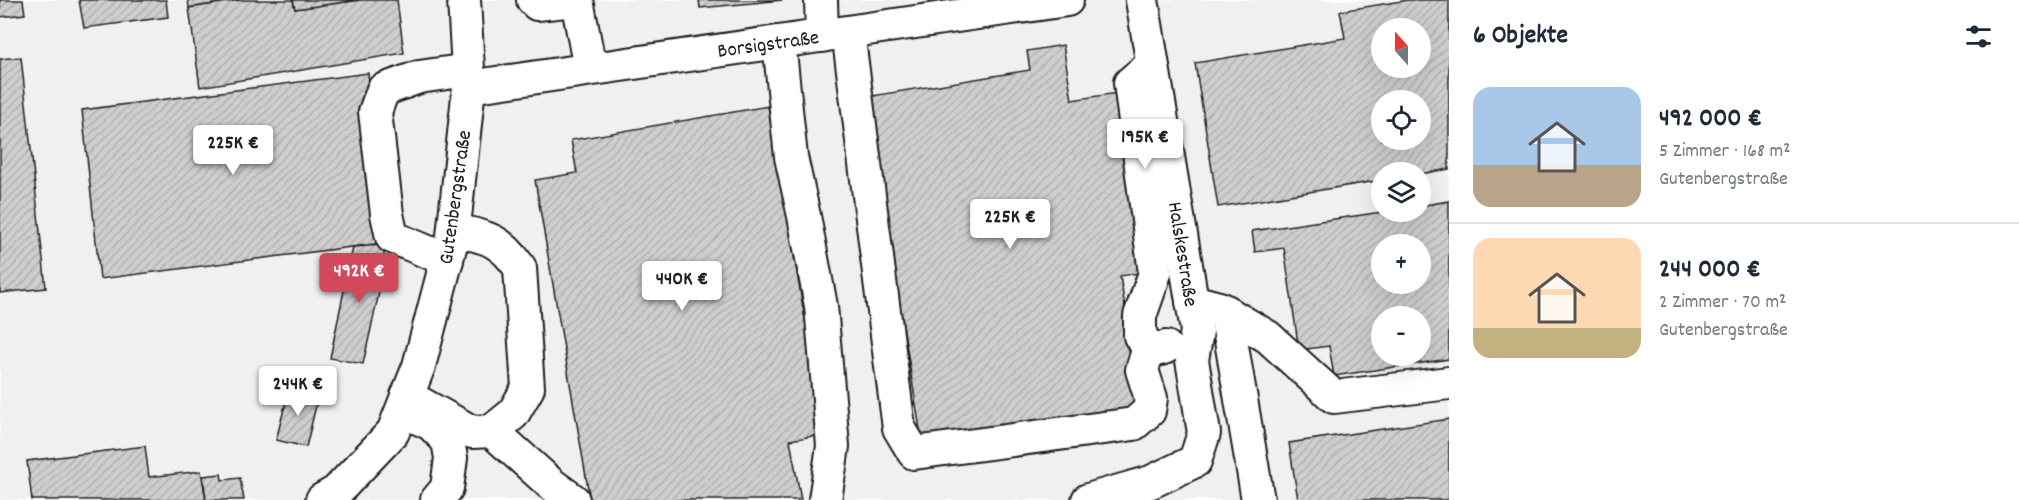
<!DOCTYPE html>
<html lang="de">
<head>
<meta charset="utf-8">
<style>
	body { margin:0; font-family:Dekko,sans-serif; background:#f6f6f7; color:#1f2937; height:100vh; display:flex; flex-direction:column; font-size:22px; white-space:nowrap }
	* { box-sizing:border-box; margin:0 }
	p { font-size:20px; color:#747a83 }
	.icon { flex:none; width:33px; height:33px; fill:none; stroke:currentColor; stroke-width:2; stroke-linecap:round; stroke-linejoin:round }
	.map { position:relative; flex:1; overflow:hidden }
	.side { display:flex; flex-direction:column; background:#fff; width:570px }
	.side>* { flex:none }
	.needle { width:39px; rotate:339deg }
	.buttons { position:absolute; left:1371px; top:18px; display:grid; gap:12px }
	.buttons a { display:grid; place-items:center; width:60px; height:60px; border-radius:50%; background:#fff; box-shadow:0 6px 24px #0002; font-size:30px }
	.price { position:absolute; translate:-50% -51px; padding:0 14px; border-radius:6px; background:#fff; color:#222; font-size:20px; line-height:39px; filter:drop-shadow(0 2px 3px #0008) }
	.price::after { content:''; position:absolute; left:50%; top:36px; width:18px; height:14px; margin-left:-9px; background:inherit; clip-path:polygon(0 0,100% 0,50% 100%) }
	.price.active { background:#d1495b; color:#fff }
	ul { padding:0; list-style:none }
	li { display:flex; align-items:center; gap:18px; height:150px; padding:0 24px }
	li+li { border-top:2px solid #e0e1e3 }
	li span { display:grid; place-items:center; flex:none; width:168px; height:120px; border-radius:18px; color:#555 }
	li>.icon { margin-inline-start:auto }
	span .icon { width:72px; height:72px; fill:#fffc; stroke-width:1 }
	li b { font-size:26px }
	h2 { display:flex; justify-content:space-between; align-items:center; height:72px; padding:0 24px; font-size:26px }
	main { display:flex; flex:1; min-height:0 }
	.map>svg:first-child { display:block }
	.built { fill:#f0f0f0; fill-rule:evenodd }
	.building { fill:url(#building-hatch); stroke:#1c1c1c; stroke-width:1.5; fill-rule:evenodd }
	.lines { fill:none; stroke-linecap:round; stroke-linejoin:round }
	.minor-casing { stroke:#1c1c1c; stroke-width:36 }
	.minor { stroke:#fff; stroke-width:32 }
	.labels { text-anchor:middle; stroke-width:4.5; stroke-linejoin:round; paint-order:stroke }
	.street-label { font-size:21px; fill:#1c1c1c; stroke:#fff }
</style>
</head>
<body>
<main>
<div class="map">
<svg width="1449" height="500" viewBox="0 0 1449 500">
	<defs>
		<pattern id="building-hatch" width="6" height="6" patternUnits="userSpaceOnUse" patternTransform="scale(1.5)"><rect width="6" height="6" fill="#cecece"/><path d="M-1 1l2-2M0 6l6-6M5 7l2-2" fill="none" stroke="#b0b0b0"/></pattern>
	</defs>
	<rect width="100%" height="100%" fill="#fff"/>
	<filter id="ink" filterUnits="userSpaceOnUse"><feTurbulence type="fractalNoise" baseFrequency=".0167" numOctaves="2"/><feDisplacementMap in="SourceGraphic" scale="12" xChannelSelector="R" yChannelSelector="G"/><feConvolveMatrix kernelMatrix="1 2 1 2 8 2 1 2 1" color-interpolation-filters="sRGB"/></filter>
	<g filter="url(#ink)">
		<path class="built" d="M0,0h1449v500h-1449zM1382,28h38v40h-38zM1382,100h38v40h-38zM1382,172h38v40h-38zM1382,244h38v40h-38zM1382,316h38v40h-38z"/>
		<g class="building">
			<polygon points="0,0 23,0 25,14 0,17"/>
			<polygon points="79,0 166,0 168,17 84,28"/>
			<polygon points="188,0 240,0 189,8"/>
			<polygon points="240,0 293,0 295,9 360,0 397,0 404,53 200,87 189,8"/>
			<polygon points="293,0 360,0 295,9"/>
			<polygon points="699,0 783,0 700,8"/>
			<path d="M1408,0h41v169l-29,5 -38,-2v8l-164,27 -23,-144 150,-25 -5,-27zM1382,28h38v40h-38zM1382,100h38v40h-38z"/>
			<polygon points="1063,45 1072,100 1117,93 1145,272 1120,276 1142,412 923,448 866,97 1030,70 1027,51"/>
			<polygon points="21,57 46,288 0,293 0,59"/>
			<polygon points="368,73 383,243 100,279 82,110"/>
			<polygon points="768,106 825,434 790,440 801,500 590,500 535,180 577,173 571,140"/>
			<path d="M1449,201v158l-115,17 -5,-30 -30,4 -15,-102 -29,4 -3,-21 130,-19h38v-6zM1382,244h38v40h-38zM1382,316h38v40h-38z"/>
			<polygon points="383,245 385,266 363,364 330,358 353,247"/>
			<polygon points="290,386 319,393 306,447 276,440"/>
			<polygon points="1449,419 1449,500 1298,500 1289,443"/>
			<polygon points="145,446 149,477 201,471 206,500 32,500 27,461"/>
			<polygon points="221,474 222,480 240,478 244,500 206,500 203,476"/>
		</g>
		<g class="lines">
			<g class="minor-casing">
				<g id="minor">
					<polyline points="533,0 537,4 576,0"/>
					<polyline points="577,0 590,69"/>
					<polyline points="821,0 822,36"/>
					<polyline points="848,32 899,428 914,453 1134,424 1149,411 1151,398 1142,370 1149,347"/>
					<polyline points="779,42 791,157 804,216 821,306 833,446 825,500"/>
					<polyline points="1152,64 1130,83 1155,273 1140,316 1140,336 1149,347 1161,349 1166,347"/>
					<polyline points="469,87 1067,0"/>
					<polyline points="447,260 392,237 387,214 375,112 383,90 419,77 468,70"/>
					<polyline points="1192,301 1219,308 1268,337 1334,397 1449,383"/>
					<polyline points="1226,311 1258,500"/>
					<path d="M407,396l65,36 20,-1 21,-17 15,-26 -8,-120c-19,-29 -34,-31 -66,-38"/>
					<polyline points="418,418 431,424 448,441 451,458 447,488 437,500"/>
					<polyline points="492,431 551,484 573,500"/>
					<polyline points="322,500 336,492 393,432 419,366 453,236 469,87 464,0"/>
					<polyline points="1088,500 1151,482 1195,461 1204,433 1192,360 1197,331 1142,0"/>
				</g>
			</g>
			<use href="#minor" class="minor"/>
		</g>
	</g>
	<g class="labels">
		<g class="street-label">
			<text transform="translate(768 43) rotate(-8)" y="7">Borsigstraße</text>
			<text transform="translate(454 197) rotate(-82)" y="7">Gutenbergstraße</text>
			<text transform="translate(1184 254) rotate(81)" y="7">Halskestraße</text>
		</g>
	</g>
</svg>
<div class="buttons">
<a><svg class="needle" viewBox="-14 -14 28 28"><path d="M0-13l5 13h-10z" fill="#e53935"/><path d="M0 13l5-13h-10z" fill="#747a83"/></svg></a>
<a><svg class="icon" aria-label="locate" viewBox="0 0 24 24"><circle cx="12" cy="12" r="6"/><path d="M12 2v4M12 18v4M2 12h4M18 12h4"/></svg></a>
<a><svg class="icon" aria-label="layers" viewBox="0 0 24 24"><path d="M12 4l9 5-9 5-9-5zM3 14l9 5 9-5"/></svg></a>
<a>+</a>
<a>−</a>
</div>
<b class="price" style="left:1145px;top:170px">195K €</b>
<b class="price" style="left:233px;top:176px">225K €</b>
<b class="price" style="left:1010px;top:250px">225K €</b>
<b class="price active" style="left:359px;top:304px">492K €</b>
<b class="price" style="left:682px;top:312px">440K €</b>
<b class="price" style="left:298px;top:417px">244K €</b>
</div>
<section class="side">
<h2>6 Objekte<svg class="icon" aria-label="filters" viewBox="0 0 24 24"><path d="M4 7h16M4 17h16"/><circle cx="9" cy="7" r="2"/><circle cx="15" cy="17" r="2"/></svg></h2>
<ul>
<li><span style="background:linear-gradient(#a9c7e8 65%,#b9a48a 0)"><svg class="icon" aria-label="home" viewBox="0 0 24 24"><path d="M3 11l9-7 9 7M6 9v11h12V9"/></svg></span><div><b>492 000 €</b><p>5 Zimmer · 168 m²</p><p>Gutenbergstraße</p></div></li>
<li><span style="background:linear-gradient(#ffd9b3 75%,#c2b280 0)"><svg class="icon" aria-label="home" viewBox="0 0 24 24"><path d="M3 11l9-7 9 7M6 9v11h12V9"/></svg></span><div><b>244 000 €</b><p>2 Zimmer · 70 m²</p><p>Gutenbergstraße</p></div></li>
</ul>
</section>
</main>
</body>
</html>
